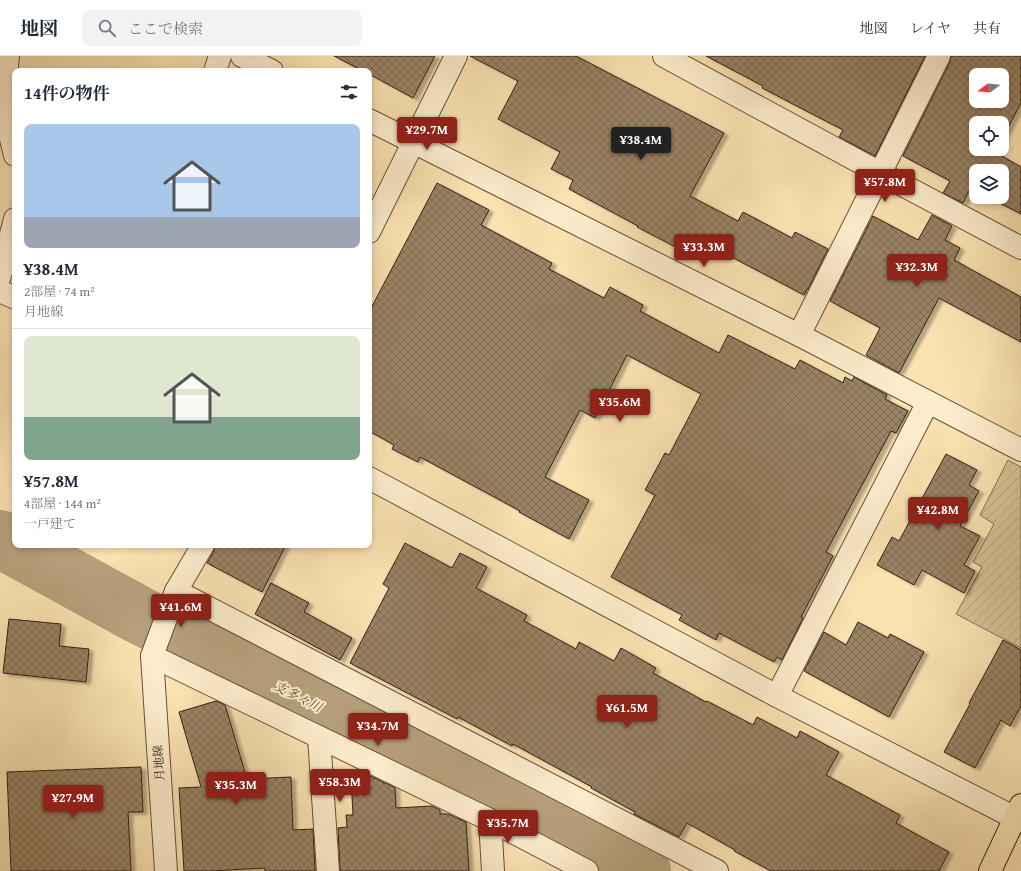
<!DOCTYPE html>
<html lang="ja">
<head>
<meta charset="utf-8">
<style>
	body { margin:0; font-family:"Gentium Book Plus","Noto Serif JP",serif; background:#f2f2f3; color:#1f2937; height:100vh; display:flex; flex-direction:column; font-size:15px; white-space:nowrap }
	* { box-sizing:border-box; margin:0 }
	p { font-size:13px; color:#747a83 }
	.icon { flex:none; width:22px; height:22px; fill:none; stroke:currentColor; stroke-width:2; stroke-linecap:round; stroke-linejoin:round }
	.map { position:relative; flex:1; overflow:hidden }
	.drawer { position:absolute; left:12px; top:12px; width:360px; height:480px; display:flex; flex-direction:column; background:#fff; border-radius:8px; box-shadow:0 2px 6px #0003 }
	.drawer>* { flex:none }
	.needle { width:26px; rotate:254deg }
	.tools { position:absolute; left:969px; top:12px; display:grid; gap:8px }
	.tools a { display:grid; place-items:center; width:40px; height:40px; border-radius:8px; background:#fff; box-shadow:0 2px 6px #0003; font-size:20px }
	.price { position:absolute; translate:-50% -34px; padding:0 9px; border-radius:4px; background:#8f2418; color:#fff; font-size:13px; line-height:26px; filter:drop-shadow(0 1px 2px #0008) }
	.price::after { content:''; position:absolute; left:50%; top:24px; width:12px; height:9px; margin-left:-6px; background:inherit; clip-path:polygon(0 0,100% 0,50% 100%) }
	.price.selected { background:#222; color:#fff }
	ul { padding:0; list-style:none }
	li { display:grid; align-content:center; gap:8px; height:212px; padding:0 12px }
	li+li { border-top:1px solid #e0e1e3 }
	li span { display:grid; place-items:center; height:124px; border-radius:8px; color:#555 }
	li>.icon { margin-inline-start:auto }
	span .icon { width:72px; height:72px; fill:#fffc; stroke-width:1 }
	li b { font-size:17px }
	h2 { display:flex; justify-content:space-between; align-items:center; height:48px; padding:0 12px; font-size:17px }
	header { display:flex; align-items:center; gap:24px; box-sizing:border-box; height:56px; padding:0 20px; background:#fff; border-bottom:1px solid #e0e1e3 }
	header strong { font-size:19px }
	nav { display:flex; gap:22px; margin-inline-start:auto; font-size:14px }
	.search { width:280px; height:36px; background:#f2f2f3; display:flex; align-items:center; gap:10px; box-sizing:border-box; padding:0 14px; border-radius:8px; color:#747a83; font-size:15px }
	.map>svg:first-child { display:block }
	.garden { fill:url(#garden-furrows); stroke:#847054 }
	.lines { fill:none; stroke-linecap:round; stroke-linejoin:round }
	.river { stroke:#b6a07b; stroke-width:58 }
	.building { fill:url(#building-cross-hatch); stroke:#311f13; fill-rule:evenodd; filter:url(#shadow) }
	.minor-casing { stroke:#63503a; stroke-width:24 }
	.major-casing { stroke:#311f13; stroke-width:24 }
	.minor { stroke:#fceccc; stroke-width:22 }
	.major { stroke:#fae2b1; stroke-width:22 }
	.labels { text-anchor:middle; stroke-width:4; stroke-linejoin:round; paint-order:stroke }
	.street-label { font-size:12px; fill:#311f13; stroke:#fceccc }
	.water-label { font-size:13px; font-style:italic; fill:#604c37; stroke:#fceccc }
</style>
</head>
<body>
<header>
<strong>地図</strong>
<div class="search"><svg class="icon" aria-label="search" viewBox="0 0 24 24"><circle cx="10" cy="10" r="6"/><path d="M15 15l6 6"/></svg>ここで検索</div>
<nav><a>地図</a><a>レイヤ</a><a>共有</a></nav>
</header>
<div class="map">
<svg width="1021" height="815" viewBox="0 0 1021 815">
	<defs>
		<pattern id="garden-furrows" width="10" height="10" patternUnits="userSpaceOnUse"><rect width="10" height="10" fill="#d8c196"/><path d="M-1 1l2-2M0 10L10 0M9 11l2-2" fill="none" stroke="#baa580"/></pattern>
		<pattern id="building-cross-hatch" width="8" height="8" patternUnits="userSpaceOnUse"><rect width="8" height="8" fill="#9a8465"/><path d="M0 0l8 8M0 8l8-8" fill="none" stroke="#7e6b52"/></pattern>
		<filter id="shadow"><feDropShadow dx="4.5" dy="2.5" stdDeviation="1" flood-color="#0004"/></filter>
	</defs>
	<rect width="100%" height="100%" fill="#fae2b1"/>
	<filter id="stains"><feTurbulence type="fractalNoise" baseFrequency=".005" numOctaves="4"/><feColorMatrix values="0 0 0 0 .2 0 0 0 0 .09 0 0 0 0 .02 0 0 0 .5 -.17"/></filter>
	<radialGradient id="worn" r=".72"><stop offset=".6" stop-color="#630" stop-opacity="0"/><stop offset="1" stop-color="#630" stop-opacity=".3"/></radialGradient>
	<polygon class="garden" points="1008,404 1021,411 1021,592 956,558 982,511 973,506 994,468 980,459"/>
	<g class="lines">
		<polyline class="river" points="0,483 139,559 642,815"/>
	</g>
	<g class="building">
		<polygon points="334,0 435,0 413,42 369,18 369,15 363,15"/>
		<polygon points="470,0 576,0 724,77 690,140 738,165 743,156 792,182 795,176 828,193 808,233 807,233 804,239 699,184 691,199 637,171 638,170 569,133 573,124 551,113 560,96 498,63 518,25"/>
		<polygon points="706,0 925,0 875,100 839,81 843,74 762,32 763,30"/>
		<path d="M951,0h70v47l-19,36v-16h-26v26h20l-1,3 26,15v47l-33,-17h14v-26h-26v20l-1,-1 -2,3 -4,-2 -6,12 -20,-10 7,-12 -47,-25 47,-94zM976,19h26v26h-26z"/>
		<polygon points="437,127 489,154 481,169 552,207 549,213 604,242 610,231 643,249 640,255 719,297 728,279 795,313 800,304 843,327 845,321 852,325 854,321 887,339 885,343 908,355 896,377 891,375 826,496 833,500 801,561 803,562 782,604 777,601 774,606 719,577 716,584 679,564 682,559 611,521 655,439 645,434 665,397 669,399 701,338 627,299 595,362 580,354 545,421 589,444 569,483 519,456 520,455 420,401 418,406 392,393 394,389 369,375 369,256"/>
		<polygon points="932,159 952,170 945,184 960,192 954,204 1021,241 1021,286 939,242 899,317 866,299 880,272 830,245 873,160 918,184"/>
		<polygon points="946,398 977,414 969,429 979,435 960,470 980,480 964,509 975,515 964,537 922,514 914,529 877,509 892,481 899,485"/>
		<polygon points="405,487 452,512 460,497 487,511 476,532 527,559 524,565 576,593 579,586 614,605 621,592 656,612 653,617 706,646 707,645 753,669 757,661 797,682 800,675 839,696 826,719 900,759 896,767 949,796 939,815 771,815 734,795 735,794 687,767 679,781 634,758 635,756 591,732 592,731 513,688 512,690 458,661 457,663 350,607 389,532 383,528"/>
		<polygon points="215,489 286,489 262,536 207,507 214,495"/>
		<polygon points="271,527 309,547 304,556 352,582 340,604 255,558"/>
		<polygon points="9,563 61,568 59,590 89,593 86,626 3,617"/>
		<polygon points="858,566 888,582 890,578 924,596 889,661 804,615 824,576 846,589"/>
		<polygon points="1003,584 1021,594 1021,650 1010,670 1001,664 975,712 944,696 970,648 969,647"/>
		<polygon points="216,645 225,649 247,723 291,721 293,774 313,773 315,815 265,815 265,812 211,815 184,815 179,732 201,731 179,656"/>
		<polygon points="141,711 143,756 128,756 131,815 11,815 7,716"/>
		<polygon points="370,720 383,726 383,727 386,727 395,732 396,752 432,750 440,754 440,758 448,758 466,766 469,815 340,815 338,772 347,771 346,759 353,759 351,721"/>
	</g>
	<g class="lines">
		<g class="minor-casing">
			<g id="minor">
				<polyline points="8,0 3,51 15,99"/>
				<polyline points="242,0 272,15"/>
				<polyline points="664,0 880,117 1021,192"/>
				<polyline points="215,15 220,0"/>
				<polyline points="369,64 799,279 1021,394"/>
				<polyline points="369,176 456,0"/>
				<polyline points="0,220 15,163"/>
				<polyline points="0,235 15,242"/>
				<polyline points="799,279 939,0"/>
				<polyline points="369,422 777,640 1021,765"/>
				<polyline points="176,535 717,815"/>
				<polyline points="152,600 490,764 587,815"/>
				<polyline points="777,640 928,346"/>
				<polyline points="319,681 328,815"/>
				<polyline points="490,764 493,815"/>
				<polyline points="166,815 152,600 176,535 203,489"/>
			</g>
		</g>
		<g class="major-casing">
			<polyline id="major" points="990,815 1021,749"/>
		</g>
		<use href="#minor" class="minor"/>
		<use href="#major" class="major"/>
	</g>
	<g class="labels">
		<g class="street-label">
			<text transform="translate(159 707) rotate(-94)" y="4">月地線</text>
		</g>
		<g class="water-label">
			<text transform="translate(298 640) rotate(27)" y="5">支多々川</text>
		</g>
	</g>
	<rect width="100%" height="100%" filter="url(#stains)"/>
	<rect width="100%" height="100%" fill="url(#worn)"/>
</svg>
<div class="tools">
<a><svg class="needle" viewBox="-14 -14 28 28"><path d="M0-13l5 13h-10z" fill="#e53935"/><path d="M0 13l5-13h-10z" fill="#747a83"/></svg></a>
<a><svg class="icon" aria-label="locate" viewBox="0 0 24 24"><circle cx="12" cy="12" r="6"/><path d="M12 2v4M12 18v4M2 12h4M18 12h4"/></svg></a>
<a><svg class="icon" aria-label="layers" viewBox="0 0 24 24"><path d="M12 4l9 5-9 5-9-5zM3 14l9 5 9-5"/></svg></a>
</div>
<b class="price" style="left:427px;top:95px">¥29.7M</b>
<b class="price selected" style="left:641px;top:105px">¥38.4M</b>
<b class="price" style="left:885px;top:147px">¥57.8M</b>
<b class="price" style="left:704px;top:212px">¥33.3M</b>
<b class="price" style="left:917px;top:232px">¥32.3M</b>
<b class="price" style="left:620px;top:367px">¥35.6M</b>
<b class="price" style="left:938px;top:475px">¥42.8M</b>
<b class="price" style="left:181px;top:572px">¥41.6M</b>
<b class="price" style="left:627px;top:673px">¥61.5M</b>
<b class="price" style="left:378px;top:691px">¥34.7M</b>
<b class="price" style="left:340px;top:747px">¥58.3M</b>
<b class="price" style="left:236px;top:750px">¥35.3M</b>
<b class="price" style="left:73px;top:763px">¥27.9M</b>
<b class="price" style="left:508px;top:788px">¥35.7M</b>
<section class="drawer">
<h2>14件の物件<svg class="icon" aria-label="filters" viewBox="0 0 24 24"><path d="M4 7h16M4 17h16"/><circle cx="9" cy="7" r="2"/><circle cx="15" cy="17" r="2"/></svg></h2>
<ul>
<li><span style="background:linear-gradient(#a9c7e8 75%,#9aa5b1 0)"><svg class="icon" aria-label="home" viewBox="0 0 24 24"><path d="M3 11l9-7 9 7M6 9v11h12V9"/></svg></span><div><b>¥38.4M</b><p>2部屋 · 74 m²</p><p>月地線</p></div></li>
<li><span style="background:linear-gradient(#dfe7d0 65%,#7fa58c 0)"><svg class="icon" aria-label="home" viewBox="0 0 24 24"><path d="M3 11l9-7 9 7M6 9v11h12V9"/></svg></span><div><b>¥57.8M</b><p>4部屋 · 144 m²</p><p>一戸建て</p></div></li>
</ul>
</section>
</div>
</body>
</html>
